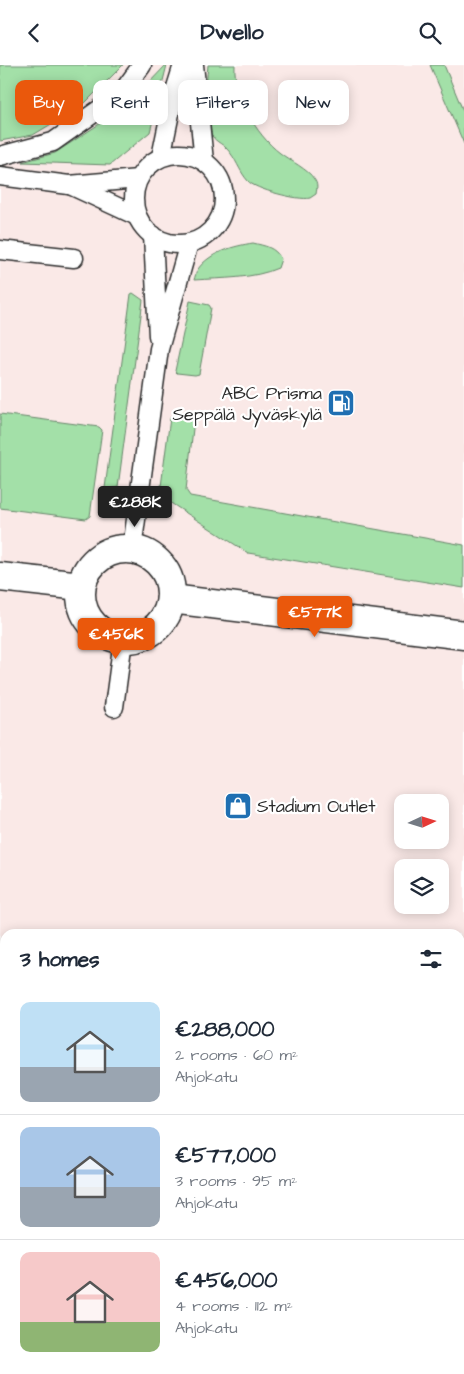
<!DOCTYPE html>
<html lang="en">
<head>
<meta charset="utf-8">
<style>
	body { margin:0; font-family:"Architects Daughter",sans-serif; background:#f2f2f3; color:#1f2937; height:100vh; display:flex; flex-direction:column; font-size:19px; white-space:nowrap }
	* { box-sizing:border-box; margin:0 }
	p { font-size:16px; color:#747a83 }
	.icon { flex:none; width:28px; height:28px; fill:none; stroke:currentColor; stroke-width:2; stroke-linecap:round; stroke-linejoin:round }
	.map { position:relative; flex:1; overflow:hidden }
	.side { position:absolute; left:0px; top:864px; width:465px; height:446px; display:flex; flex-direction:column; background:#fff; border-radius:15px 15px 0 0; box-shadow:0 2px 12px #0003 }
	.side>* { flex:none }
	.guide { position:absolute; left:15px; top:15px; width:435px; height:45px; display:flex; gap:10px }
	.needle { width:32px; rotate:86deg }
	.fabs { position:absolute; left:394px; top:729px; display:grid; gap:10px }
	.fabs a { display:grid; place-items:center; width:55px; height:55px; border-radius:10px; background:#fff; box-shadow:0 2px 12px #0003; font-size:25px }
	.price { position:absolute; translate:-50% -42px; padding:0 11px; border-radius:5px; background:#ea580c; color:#fff; font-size:16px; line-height:32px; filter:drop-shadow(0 1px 2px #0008) }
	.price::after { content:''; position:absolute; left:50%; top:30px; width:15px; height:11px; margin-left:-8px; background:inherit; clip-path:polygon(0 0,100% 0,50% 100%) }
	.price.current { background:#222; color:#fff }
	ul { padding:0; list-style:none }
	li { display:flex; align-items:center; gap:15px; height:125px; padding:0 20px }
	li+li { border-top:1px solid #e0e1e3 }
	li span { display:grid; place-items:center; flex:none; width:140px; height:100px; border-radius:10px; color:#555 }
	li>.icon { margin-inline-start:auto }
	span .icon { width:60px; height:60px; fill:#fffc; stroke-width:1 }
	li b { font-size:21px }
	h2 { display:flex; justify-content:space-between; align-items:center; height:60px; padding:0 20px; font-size:21px }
	.chip { padding:0 18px; border-radius:10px; background:#fff; box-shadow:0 2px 12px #0003; font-size:18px; line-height:45px }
	.chip.current { background:#ea580c; color:#fff }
	header { display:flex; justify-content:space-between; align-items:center; height:65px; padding:0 20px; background:#fff; font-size:22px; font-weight:700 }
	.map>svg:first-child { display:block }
	.built { fill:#fae9e7; fill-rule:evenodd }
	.green { fill:#a3e0a8; stroke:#67866a }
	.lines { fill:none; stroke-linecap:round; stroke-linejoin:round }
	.lane-casing { stroke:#2b2b2b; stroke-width:21 }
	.secondary-casing { stroke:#2b2b2b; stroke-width:31 }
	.lane { stroke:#fff; stroke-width:18 }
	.secondary { stroke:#fff; stroke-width:28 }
	.labels { text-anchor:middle; stroke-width:4.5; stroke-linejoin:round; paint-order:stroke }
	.poi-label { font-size:18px; fill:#2b2b2b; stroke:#fff; text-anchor:end }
</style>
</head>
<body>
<header><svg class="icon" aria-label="back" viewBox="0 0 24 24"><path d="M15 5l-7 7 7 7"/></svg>Dwello<svg class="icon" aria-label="search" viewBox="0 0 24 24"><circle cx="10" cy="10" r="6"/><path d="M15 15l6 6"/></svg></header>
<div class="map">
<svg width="464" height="1309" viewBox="0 0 464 1309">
	<rect width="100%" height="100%" fill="#fff"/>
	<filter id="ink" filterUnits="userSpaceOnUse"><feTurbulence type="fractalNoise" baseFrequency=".02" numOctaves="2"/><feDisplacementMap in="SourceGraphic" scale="10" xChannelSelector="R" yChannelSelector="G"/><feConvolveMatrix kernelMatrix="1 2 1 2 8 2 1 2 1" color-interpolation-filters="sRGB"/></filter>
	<g filter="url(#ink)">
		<path class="built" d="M0,0h464v1157l-4,-1v-287h-455v230l-5,-1zM402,738h38v37h-38zM402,802h38v38h-38z"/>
		<g class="green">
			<polygon points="0,0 123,0 83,40 33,70 0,76"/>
			<polygon points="166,0 167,0 150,67 110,100 22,97 55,88 127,41"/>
			<path d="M208,0h27c-2,30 21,70 45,88 9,7 29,17 34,26 4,5 3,9 2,15 -2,1 -4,3 -6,4 -11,3 -56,-9 -62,-17 -9,-10 -12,-23 -21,-32 -5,-6 -14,-8 -16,-16 -8,-22 -5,-45 -3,-68z"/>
			<polygon points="430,0 444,0 464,48 464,79"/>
			<path d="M253,178c12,3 22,4 28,16l-3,9c-25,11 -56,10 -84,12 1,-3 2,-8 4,-11 12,-17 36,-23 55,-26z"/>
			<polygon points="133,228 143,235 118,422 107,424 105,423 131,229"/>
			<polygon points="190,236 209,240 211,243 199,309 195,310 177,308 175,306"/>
			<polygon points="0,349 99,362 102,365 90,451 86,454 0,443"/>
			<polygon points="174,349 191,350 194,355 186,425 190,431 464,480 464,523 248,488 163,433 160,429 170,353"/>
			<polygon points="0,1232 5,1233 5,1305 340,1305 341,1309 0,1309"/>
		</g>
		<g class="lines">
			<g class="lane-casing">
				<g id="lane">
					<polyline points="194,0 204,96"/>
					<circle cx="179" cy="134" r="45"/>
					<polyline points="0,91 53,77 121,29 142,0"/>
					<polyline points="161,92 174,29 183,0"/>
					<polyline points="0,111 69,120 138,114"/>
					<polyline points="70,120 137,151"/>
					<polyline points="153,170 158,271"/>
					<polyline points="0,185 74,193"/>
					<polyline points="132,484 159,284 189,178"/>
					<polyline points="114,642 123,575"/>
					<polyline points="0,1050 5,1051"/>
				</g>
			</g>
			<g class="secondary-casing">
				<g id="secondary">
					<circle cx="126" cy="529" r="45"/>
					<polyline points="0,512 81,521"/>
					<polyline points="171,534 464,570"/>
					<polyline points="0,1151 5,1152"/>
					<polyline points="0,1209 5,1210"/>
					<polyline points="460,1230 464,1231"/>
					<polyline points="460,1285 464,1286"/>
				</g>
			</g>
			<use href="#lane" class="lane"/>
			<use href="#secondary" class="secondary"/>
		</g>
	</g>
	<defs>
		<g id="fuel-square" transform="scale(1.4375)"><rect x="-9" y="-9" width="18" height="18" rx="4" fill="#1f6fb2" stroke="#fff"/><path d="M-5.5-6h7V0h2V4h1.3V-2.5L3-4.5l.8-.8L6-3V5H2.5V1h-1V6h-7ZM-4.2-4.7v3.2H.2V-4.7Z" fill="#fff"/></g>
		<g id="shop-square" transform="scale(1.4375)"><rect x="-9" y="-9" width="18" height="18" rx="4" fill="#1f6fb2" stroke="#fff"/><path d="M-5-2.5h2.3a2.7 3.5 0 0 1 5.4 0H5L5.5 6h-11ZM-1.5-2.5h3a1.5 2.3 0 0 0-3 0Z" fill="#fff"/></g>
	</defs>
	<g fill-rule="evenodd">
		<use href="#fuel-square" x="341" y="338"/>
		<use href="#shop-square" x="238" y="741"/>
	</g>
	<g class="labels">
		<g class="poi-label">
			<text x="322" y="334">ABC Prisma<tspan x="322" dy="21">Seppälä Jyväskylä</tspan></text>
			<text x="257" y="747" text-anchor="start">Stadium Outlet</text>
		</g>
	</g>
</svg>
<div class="fabs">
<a><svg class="needle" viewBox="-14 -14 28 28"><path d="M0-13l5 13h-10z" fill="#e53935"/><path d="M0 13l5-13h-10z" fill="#747a83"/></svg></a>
<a><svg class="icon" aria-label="layers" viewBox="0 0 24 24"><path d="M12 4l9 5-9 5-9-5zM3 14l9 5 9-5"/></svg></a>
</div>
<b class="price current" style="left:135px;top:463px">€288K</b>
<b class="price" style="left:315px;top:573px">€577K</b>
<b class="price" style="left:116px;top:595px">€456K</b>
<div class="guide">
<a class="chip current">Buy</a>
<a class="chip">Rent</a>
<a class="chip">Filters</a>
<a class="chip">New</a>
</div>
<section class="side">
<h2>3 homes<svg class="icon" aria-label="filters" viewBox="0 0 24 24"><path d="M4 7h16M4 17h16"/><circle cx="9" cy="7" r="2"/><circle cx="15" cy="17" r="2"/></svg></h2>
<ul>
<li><span style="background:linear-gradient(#bfe0f5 65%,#9aa5b1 0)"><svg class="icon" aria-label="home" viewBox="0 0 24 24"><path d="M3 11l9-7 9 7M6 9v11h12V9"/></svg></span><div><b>€288,000</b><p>2 rooms · 60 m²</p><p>Ahjokatu</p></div></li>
<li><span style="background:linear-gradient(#a9c7e8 60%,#9aa5b1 0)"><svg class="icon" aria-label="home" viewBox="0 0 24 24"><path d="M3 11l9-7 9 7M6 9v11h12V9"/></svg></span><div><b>€577,000</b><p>3 rooms · 95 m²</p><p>Ahjokatu</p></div></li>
<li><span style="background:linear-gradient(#f6c9c9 70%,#8fb573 0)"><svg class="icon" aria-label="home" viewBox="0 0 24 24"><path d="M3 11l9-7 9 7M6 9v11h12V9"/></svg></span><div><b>€456,000</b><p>4 rooms · 112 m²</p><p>Ahjokatu</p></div></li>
</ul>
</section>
</div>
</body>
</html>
